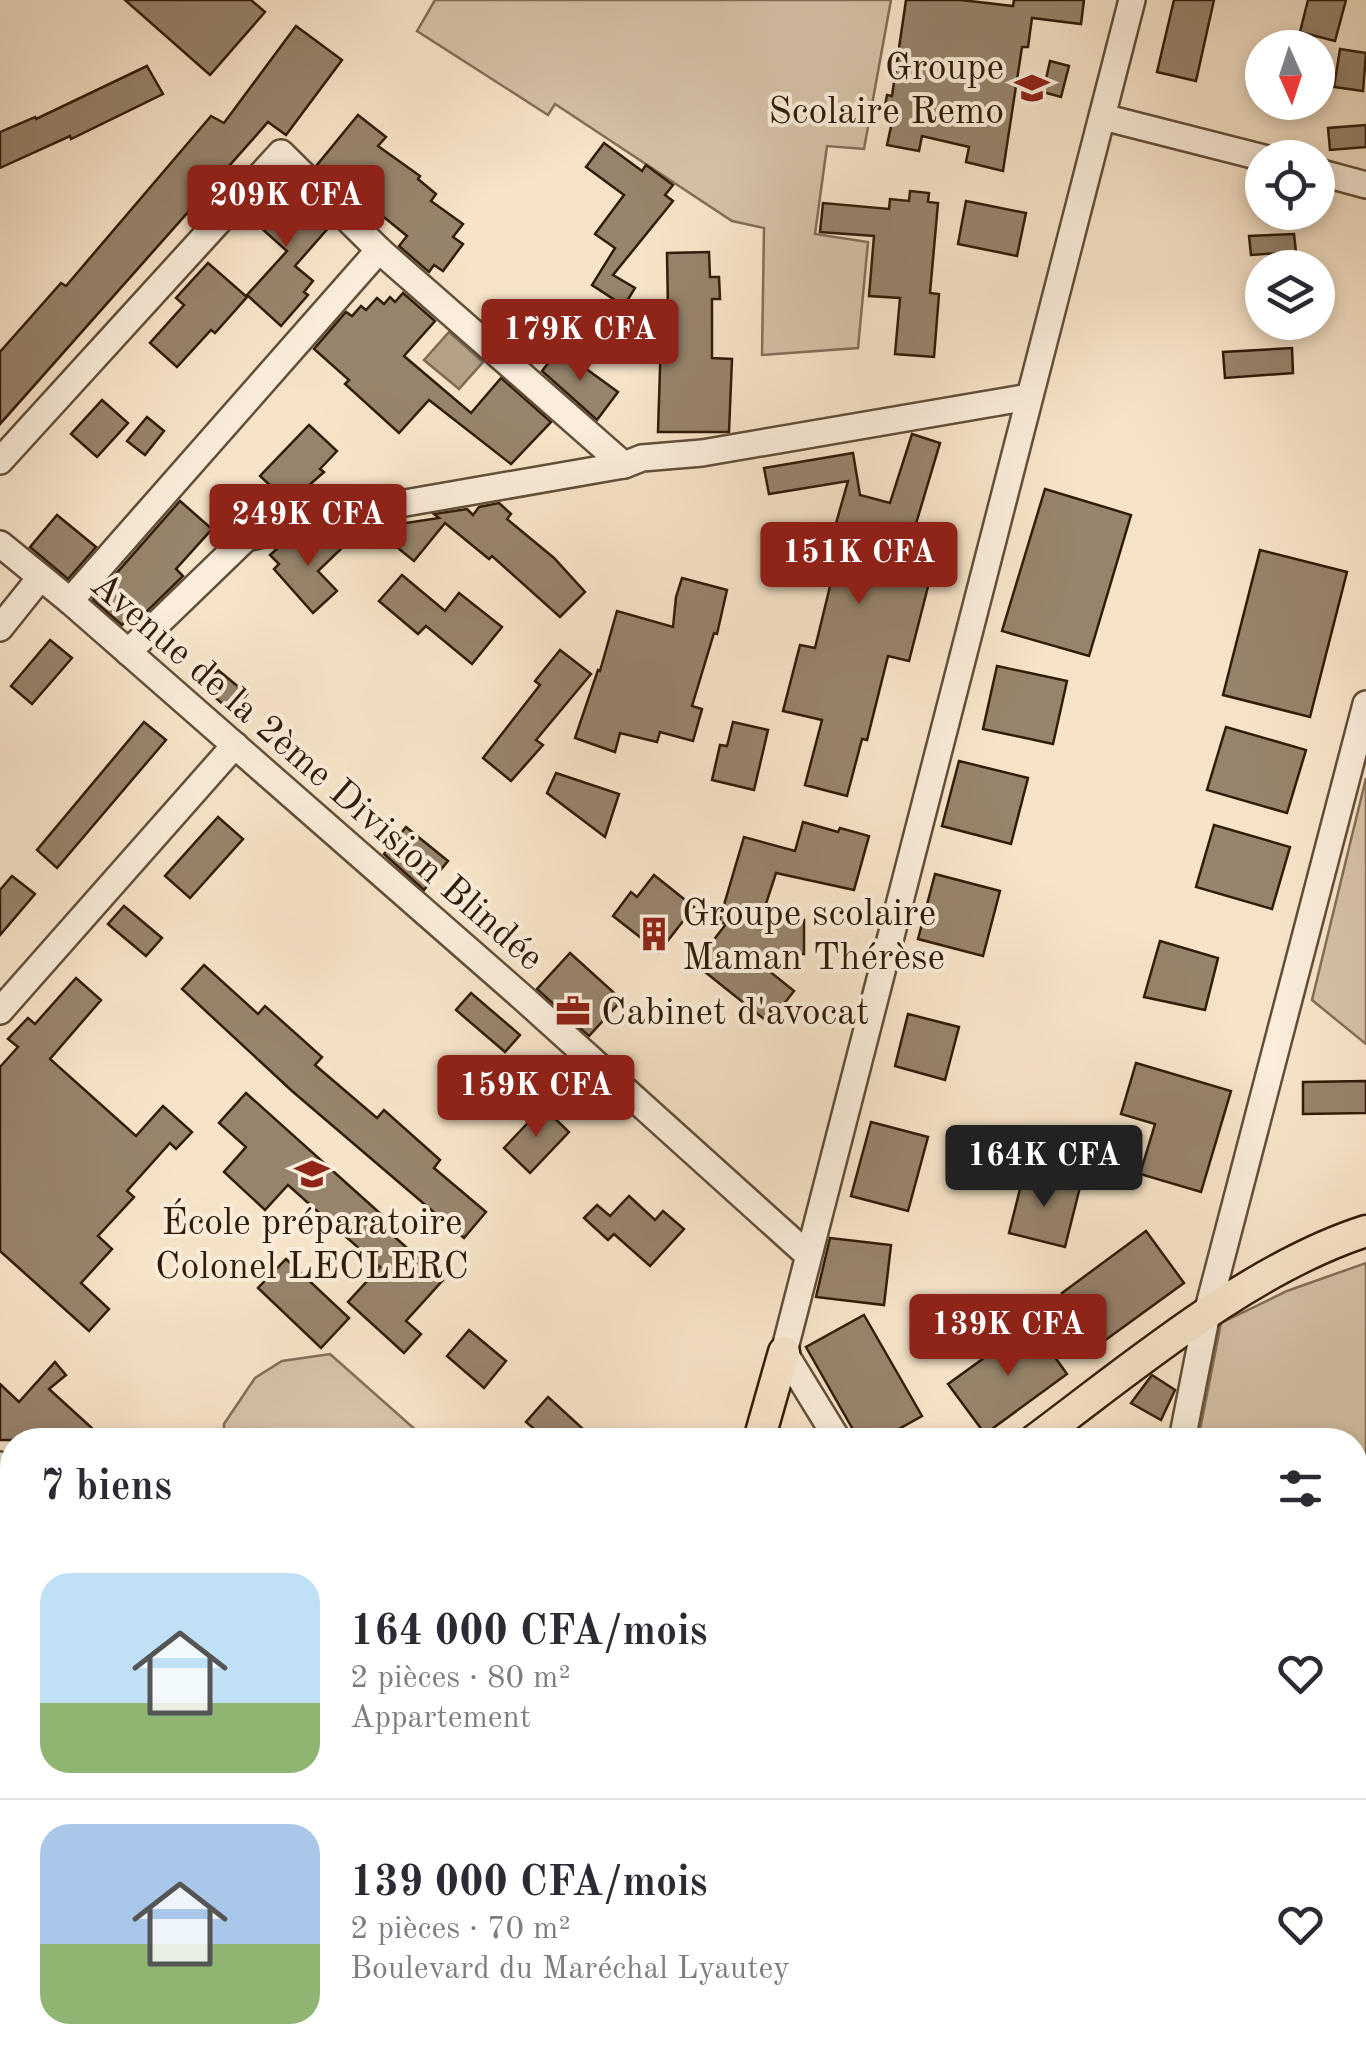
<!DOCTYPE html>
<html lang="fr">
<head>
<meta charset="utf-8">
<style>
	body { margin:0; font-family:"Old Standard TT",serif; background:#f2f2f3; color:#2b2b33; height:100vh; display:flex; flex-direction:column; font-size:38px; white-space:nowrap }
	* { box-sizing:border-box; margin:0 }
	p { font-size:32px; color:#7c7c81 }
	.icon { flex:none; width:55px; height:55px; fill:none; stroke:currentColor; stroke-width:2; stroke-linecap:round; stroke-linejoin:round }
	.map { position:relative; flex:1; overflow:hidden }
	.panel { position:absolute; left:0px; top:1428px; width:1368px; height:642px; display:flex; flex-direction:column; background:#fff; border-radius:40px 40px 0 0; box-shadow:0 5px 15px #0003 }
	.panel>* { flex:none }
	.needle { width:65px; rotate:177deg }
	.controls { position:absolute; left:1245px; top:30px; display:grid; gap:20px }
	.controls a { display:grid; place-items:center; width:90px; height:90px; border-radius:50%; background:#fff; box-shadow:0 5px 15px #0003; font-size:50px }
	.price { position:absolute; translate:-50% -85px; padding:0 22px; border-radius:10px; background:#8f2418; color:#fff; font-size:32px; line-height:65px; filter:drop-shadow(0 2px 5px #0008) }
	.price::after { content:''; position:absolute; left:50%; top:60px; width:30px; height:22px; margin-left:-15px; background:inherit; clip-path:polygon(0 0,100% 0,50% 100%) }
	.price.active { background:#222; color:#fff }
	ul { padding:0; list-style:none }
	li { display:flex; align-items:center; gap:30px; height:250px; padding:0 40px }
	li+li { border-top:2px solid #e1e1e2 }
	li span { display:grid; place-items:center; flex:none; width:280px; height:200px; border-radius:30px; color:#555 }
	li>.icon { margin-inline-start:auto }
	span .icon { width:120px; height:120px; fill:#fffc; stroke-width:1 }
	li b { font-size:42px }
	h2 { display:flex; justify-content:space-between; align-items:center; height:120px; padding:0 40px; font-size:42px }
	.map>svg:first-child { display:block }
	.green { fill:#d5c2a7; stroke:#826f58; stroke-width:2.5 }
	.water { fill:#b3a087; stroke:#7f6b54; stroke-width:2.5 }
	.building { fill:#97846c; stroke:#301c08; stroke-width:2.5 }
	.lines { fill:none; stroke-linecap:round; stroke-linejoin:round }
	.minor-casing { stroke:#624e38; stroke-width:30 }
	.major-casing { stroke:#301c08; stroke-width:35 }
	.minor { stroke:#faeddb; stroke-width:25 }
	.major { stroke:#f7e4c8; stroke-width:30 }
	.labels { text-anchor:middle; stroke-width:8; stroke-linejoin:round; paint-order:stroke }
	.poi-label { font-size:38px; fill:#301c08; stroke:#faeddb; text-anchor:start }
	.street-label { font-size:38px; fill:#301c08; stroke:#faeddb }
</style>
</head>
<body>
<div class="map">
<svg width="1366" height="2068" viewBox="0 0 1366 2068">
	<rect width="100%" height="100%" fill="#f7e4c8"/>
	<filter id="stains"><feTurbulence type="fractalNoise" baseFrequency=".002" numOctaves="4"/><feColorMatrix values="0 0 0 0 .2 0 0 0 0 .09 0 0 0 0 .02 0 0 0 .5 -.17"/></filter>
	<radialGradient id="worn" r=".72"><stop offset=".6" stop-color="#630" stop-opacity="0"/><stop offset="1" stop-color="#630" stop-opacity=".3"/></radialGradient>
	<g class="green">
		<polygon points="435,0 891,0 864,149 827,146 815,234 868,242 858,348 762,355 764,228 732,221 555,104 548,115 417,31"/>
		<polygon points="1366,778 1366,1044 1312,1000"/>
		<polygon points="1366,1263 1366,1822 1355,1806 1355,1440 1198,1440 1221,1323 1287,1291"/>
		<polygon points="330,1354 427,1440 224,1440 224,1424 255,1378 282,1361"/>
	</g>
	<polygon class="water" points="449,332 483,362 459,389 424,360"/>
	<g class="building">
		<polygon points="125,0 251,0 265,12 210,75"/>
		<polygon points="906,0 961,0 1013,6 1014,0 1084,0 1081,24 1032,18 1028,47 1022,47 1003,171 966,162 969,147 922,136 919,151 887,145 894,113 884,111 887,95 892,96"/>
		<polygon points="1174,0 1214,0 1196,81 1157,72"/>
		<polygon points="1308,0 1346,0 1335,41 1300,32"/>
		<polygon points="296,26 342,60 286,135 268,122 0,424 0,352 61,283 66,286 211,116 224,123"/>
		<polygon points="1340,49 1366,53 1363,91 1334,87"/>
		<polygon points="1050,61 1069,66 1061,97 1043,92"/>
		<polygon points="147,66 163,94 71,139 70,136 0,168 0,132 35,117 36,119"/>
		<polygon points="358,115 386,137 378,146 420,176 418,179 436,194 431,201 463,224 453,237 463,244 443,271 434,265 429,272 399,246 407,236 346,186 342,190 317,165"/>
		<polygon points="1366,125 1366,147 1330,150 1328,128"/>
		<polygon points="604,143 642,171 646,165 673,185 665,195 673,201 613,275 635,288 624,306 592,285 615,248 595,234 624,195 586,167"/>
		<polygon points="289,184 330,226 295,266 313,281 304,292 308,295 281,326 247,295 287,251 250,218 258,209 254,206 273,186 281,193"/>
		<polygon points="910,191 929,193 928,202 938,203 930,293 939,294 934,357 895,354 900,298 869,296 874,236 820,232 823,203 889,209 890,199 909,201"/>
		<polygon points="966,201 1026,213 1017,256 958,244"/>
		<polygon points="1294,234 1296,252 1251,255 1249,236"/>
		<polygon points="709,252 710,277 719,277 720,299 712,299 712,358 732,359 729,432 658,432 662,306 668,310 667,253"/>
		<polygon points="208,263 247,297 215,333 211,330 177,367 150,343 184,305 176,298"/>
		<polygon points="403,293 435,321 404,356 471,413 501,378 551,422 511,464 429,400 399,433 345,384 349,380 314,349 346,312 352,316 361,306 366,310 377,298 384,304 390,297 395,302"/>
		<polygon points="1292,348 1293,373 1225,378 1223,352"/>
		<polygon points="559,349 618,392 597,420 542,371"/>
		<polygon points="102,400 128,423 97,457 71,434"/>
		<polygon points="147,417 164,431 145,455 127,441"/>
		<polygon points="309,425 337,451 320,469 324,472 289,503 260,476"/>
		<polygon points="912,434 940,443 904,564 932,571 909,661 888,656 867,740 862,739 847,796 805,785 822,720 783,711 800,645 815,648 842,537 833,534 848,481 769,494 764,468 853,453 860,495 890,503"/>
		<polygon points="1045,489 1131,515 1089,656 1002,631"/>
		<polygon points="180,501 212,529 176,569 183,576 135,623 129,618 122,625 93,600"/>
		<polygon points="499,503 511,514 507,519 554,558 585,592 560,617 492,556 489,559 445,523 414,561 373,528 439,518 434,514 467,509 473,515 479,507"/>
		<polygon points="57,515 96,547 68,579 30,547"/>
		<polygon points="334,535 344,546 318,571 337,591 313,613 274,569 279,564 270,555 279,547"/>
		<polygon points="1260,550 1347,572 1310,717 1223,695"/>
		<polygon points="402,575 445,611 459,593 502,627 472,664 426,626 418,634 379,601"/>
		<polygon points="682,578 727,590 717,634 714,633 692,706 702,709 693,741 660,732 657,742 620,733 615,752 575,738 598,670 600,671 617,611 673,627 676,597"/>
		<polygon points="50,640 72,658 32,704 11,686"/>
		<polygon points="560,650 591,674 536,740 543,745 511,781 483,758 540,685 535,681"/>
		<polygon points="997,666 1067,681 1053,744 983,729"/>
		<polygon points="218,670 247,694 232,712 203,687"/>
		<polygon points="144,722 166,740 57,868 37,850"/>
		<polygon points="733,722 768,730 754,790 712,780 720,745 727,746"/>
		<polygon points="1226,727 1306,750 1287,813 1207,790"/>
		<polygon points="959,761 1028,778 1011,844 942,826"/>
		<polygon points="556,773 619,794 605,837 547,793"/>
		<polygon points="218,817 243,839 190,898 165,876"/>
		<polygon points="803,822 838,832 840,828 869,836 854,890 776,873 762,916 804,920 804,954 748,954 794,991 769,1023 695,964 726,924 719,922 744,837 795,851"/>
		<polygon points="1214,825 1290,847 1272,909 1196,887"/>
		<polygon points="406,827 448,861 424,890 384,854"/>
		<polygon points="935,874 1000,891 983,956 918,939"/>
		<polygon points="654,875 694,907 659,952 613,916 631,892 637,897"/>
		<polygon points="12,876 35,894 0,935 0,890"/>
		<polygon points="124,906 162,938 146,956 108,924"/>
		<polygon points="1160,941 1218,958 1205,1010 1144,997"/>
		<polygon points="570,953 622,1000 589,1036 537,989"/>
		<polygon points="204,965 258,1014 265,1006 322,1057 315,1065 377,1118 384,1110 440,1160 434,1168 486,1212 464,1238 292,1091 182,989"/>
		<polygon points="76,978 101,1000 50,1059 136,1136 163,1106 192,1132 176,1149 170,1143 127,1191 134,1197 98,1236 112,1249 81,1283 109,1309 89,1331 0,1251 0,1067 18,1047 8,1039 28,1018 35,1024"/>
		<polygon points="471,993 520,1035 505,1052 456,1010"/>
		<polygon points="908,1014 959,1027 945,1080 895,1066"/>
		<polygon points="1136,1063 1231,1091 1201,1192 1140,1174 1155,1124 1121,1114"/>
		<polygon points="1366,1081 1366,1113 1303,1114 1303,1082"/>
		<polygon points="246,1093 393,1225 388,1231 443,1280 406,1321 421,1334 404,1353 348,1302 380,1267 288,1185 265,1210 224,1172 246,1147 219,1123"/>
		<polygon points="543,1107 569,1132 530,1173 504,1148"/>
		<polygon points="871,1122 928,1137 908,1211 851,1196"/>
		<polygon points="1024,1173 1080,1187 1065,1247 1009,1233"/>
		<polygon points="629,1196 655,1220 663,1211 684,1229 650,1266 614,1234 608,1240 584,1218 597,1205 610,1216"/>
		<polygon points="1146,1231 1184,1283 1100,1344 1062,1293"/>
		<polygon points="830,1238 891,1245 884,1305 816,1297"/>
		<polygon points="286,1259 349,1318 321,1348 258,1288"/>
		<polygon points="864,1315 922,1416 879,1440 859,1440 806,1347"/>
		<polygon points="1031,1324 1067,1374 985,1434 948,1384"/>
		<polygon points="469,1330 506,1361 484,1388 447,1356"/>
		<polygon points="55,1362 66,1375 49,1389 105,1440 0,1440 0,1384 19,1402"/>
		<polygon points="1152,1375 1175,1390 1161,1420 1131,1403"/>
		<polygon points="548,1397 582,1428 571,1440 547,1440 526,1422"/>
	</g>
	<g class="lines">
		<g class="minor-casing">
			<g id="minor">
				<polyline points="1103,117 1264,158"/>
				<polyline points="1318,172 1366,185"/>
				<polyline points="0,461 281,153 379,250 624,465"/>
				<polyline points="0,544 70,601 522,997 808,1255"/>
				<polyline points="70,601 379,250"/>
				<polyline points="0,628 40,578"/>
				<polyline points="128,652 246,538 388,506 624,465 642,458 702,453 1029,397"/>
				<polyline points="0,1011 235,745"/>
				<polyline points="838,1440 784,1352 1132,0"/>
				<polyline points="1182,1440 1207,1313 1366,704"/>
				<polyline points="0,1465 12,1481"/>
				<polyline points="0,1817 12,1836"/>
				<polyline points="0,1972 12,1963"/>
				<polyline points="339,2058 349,2068"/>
				<polyline points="620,2058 628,2068"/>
				<polyline points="408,2068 424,2058"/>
			</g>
		</g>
		<g class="major-casing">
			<g id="major">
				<polyline points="759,1440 784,1352"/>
				<path d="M1035,1440c98,-73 215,-172 331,-209"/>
				<polyline points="1212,2058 1219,2068"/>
				<polyline points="181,2068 195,2058"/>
			</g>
		</g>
		<use href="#minor" class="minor"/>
		<use href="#major" class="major"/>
	</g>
	<defs>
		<g id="school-bare" transform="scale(2.7)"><path d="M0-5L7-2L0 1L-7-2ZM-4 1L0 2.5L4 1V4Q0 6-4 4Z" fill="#8f2418" stroke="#faeddb" stroke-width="2.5" paint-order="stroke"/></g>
		<g id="building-bare" transform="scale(2.7)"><path d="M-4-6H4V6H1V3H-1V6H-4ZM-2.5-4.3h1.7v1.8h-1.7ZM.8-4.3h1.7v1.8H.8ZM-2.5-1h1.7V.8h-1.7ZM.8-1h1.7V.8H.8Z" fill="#8f2418" stroke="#faeddb" stroke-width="2.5" paint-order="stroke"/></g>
		<g id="office-bare" transform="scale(2.7)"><path d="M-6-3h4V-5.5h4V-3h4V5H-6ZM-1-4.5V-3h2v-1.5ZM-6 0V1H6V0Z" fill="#8f2418" stroke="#faeddb" stroke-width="2.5" paint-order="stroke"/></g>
	</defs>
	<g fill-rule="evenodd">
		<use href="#school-bare" x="1032" y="88"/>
		<use href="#building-bare" x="654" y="934"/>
		<use href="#office-bare" x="573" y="1011"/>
		<use href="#school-bare" x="312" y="1174"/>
	</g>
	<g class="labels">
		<g class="poi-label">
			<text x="1004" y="79" text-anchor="end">Groupe<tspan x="1004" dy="44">Scolaire Remo</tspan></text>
			<text x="682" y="925">Groupe scolaire<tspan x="682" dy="44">Maman Thérèse</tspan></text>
			<text x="601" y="1024">Cabinet d'avocat</text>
			<text x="312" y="1234" text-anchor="middle">École préparatoire<tspan x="312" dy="44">Colonel LECLERC</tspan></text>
		</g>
		<g class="street-label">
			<text transform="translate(318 770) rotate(41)" y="13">Avenue de la 2ème Division Blindée</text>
		</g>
	</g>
	<rect width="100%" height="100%" filter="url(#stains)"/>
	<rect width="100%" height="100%" fill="url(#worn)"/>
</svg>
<div class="controls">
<a><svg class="needle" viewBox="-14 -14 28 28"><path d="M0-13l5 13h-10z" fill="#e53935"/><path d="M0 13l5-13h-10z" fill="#7c7c81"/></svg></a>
<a><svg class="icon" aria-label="locate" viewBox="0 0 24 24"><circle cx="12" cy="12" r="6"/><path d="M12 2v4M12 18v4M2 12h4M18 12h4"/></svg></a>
<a><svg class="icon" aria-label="layers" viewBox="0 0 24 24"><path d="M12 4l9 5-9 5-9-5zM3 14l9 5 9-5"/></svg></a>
</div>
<b class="price" style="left:286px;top:250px">209K CFA</b>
<b class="price" style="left:580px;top:384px">179K CFA</b>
<b class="price" style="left:308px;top:569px">249K CFA</b>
<b class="price" style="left:859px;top:607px">151K CFA</b>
<b class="price" style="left:536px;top:1140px">159K CFA</b>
<b class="price active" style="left:1044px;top:1210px">164K CFA</b>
<b class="price" style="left:1008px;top:1379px">139K CFA</b>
<section class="panel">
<h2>7 biens<svg class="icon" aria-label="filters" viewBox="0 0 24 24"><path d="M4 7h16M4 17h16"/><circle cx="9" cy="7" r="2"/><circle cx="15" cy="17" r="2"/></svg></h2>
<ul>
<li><span style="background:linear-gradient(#bfe0f5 65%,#8fb573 0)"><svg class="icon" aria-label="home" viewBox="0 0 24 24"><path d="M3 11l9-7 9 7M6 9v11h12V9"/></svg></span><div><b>164 000 CFA/mois</b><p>2 pièces · 80 m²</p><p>Appartement</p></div><svg class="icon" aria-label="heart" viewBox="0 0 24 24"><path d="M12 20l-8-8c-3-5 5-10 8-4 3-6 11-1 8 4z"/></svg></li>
<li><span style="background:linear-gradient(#a9c7e8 60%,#8fb573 0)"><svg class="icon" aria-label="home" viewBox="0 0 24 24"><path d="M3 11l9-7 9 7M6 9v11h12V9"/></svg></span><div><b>139 000 CFA/mois</b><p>2 pièces · 70 m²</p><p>Boulevard du Maréchal Lyautey</p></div><svg class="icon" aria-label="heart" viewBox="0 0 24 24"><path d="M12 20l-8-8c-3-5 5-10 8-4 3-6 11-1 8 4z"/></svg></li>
</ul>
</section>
</div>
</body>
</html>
